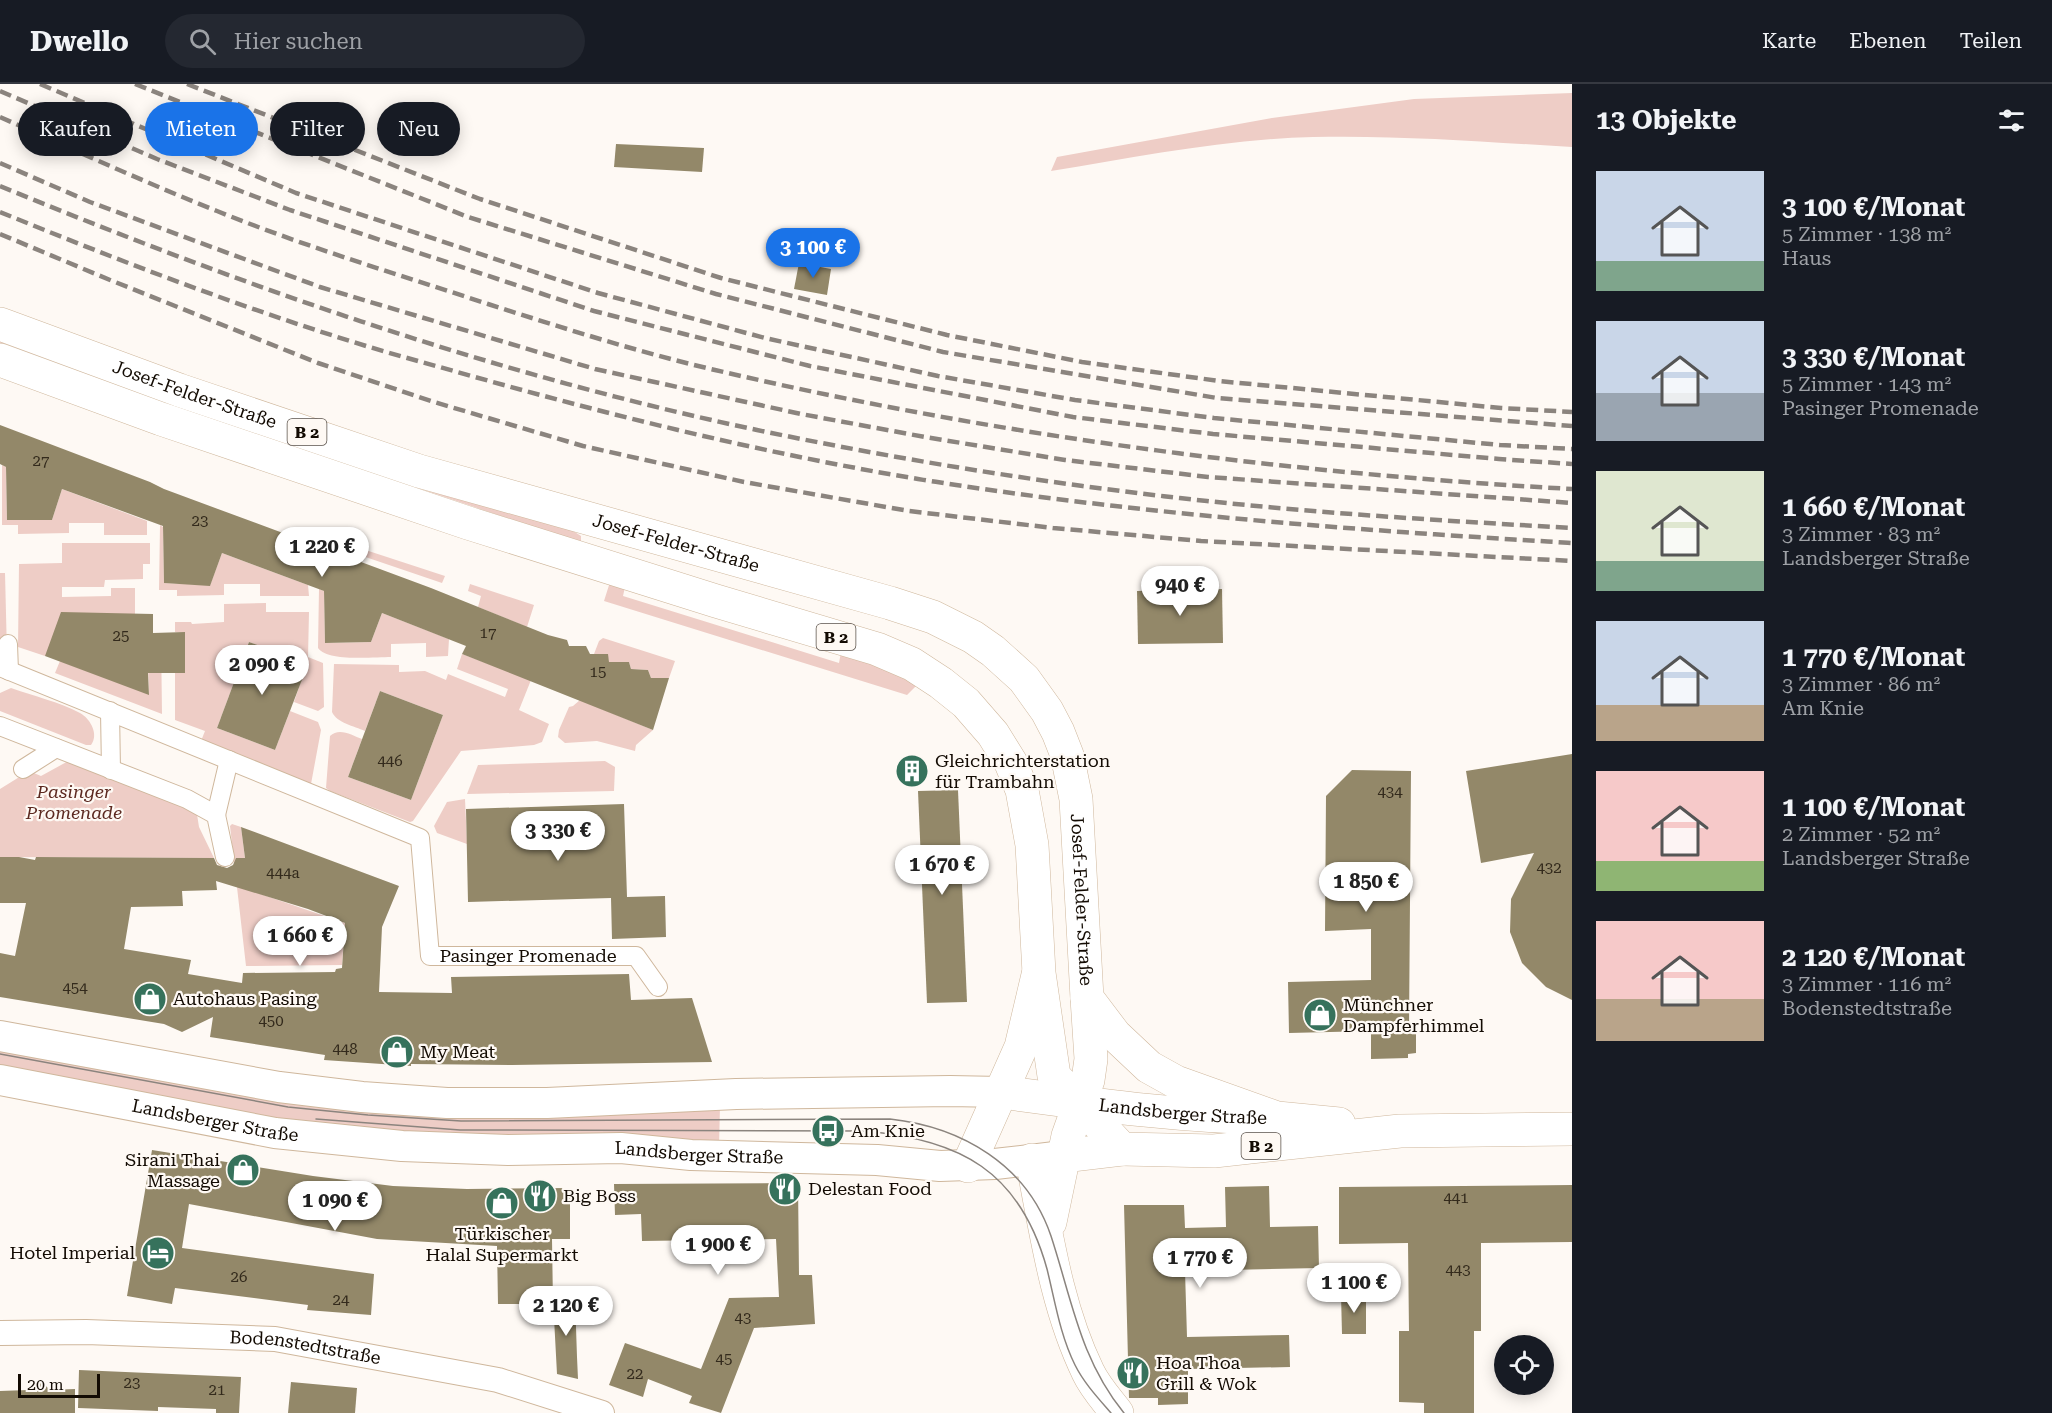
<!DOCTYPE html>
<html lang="de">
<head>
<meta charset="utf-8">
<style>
	body { margin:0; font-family:"Roboto Serif",serif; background:#242831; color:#f1f3f6; height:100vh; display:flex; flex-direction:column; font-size:22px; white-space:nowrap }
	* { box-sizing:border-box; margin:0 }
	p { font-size:20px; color:#9ea1a6 }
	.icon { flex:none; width:33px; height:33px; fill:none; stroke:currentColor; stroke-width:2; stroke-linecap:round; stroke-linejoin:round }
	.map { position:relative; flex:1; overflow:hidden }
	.side { display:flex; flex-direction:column; background:#171b24; width:480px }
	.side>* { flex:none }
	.top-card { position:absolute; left:18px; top:18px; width:570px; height:54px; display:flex; gap:12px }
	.tools { position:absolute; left:1494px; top:1251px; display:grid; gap:12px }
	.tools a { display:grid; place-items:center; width:60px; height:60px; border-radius:50%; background:#171b24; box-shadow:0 3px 15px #0003; font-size:30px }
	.scale { position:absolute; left:18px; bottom:15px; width:82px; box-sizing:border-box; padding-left:6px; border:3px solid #130b03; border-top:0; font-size:16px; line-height:21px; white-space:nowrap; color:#130b03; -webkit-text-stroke:4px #fef9f4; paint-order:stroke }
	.price { position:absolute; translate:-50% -51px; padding:0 14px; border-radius:21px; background:#fff; color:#222; font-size:20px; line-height:39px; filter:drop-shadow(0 2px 3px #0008) }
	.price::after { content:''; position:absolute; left:50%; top:36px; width:18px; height:14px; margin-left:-9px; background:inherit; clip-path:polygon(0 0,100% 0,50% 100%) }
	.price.selected { background:#1a73e8; color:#fff }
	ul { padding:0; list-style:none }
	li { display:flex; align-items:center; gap:18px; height:150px; padding:0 24px }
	li span { display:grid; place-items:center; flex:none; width:168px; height:120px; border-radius:0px; color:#555 }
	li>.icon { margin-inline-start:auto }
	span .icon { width:72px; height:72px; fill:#fffc; stroke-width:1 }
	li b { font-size:26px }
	h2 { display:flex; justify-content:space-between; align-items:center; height:72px; padding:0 24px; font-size:26px }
	.pill { padding:0 21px; border-radius:27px; background:#171b24; box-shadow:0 3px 15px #0003; font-size:21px; line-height:54px }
	.pill.selected { background:#1a73e8; color:#fff }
	header { display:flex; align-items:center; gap:36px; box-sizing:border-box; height:84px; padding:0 30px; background:#171b24; border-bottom:2px solid #363941 }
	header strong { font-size:28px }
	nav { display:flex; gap:33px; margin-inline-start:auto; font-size:21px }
	.search { width:420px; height:54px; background:#242831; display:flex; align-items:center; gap:15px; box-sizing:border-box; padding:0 21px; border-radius:33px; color:#9ea1a6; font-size:22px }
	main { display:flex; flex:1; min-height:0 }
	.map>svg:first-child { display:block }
	.green { fill:#eecdc6 }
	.building { fill:#938869; fill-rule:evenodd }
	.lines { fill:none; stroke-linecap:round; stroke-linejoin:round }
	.pedestrian-casing { stroke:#cfb79c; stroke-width:20 }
	.minor-casing { stroke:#cfb79c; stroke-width:26 }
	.tertiary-casing { stroke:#cfb79c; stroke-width:32 }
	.secondary-casing { stroke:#cfb79c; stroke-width:34 }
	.primary-casing { stroke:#cfb79c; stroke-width:34 }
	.pedestrian { stroke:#fff; stroke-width:18 }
	.minor { stroke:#fff; stroke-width:24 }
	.tertiary { stroke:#fff; stroke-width:30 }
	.secondary { stroke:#fff; stroke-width:33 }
	.primary { stroke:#fff; stroke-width:33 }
	.tram { stroke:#8b847e; stroke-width:1.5 }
	.rail { stroke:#8b847e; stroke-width:4.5; stroke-dasharray:12 6; stroke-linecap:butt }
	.labels { text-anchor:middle; stroke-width:4.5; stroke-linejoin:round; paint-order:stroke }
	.number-label { font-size:15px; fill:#332a1c }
	.shield { fill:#fef9f4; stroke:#5a524b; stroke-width:1.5 }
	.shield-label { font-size:16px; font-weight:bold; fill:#130b03 }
	.street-label { font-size:18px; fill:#130b03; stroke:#fef9f4 }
	.poi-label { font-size:18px; fill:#130b03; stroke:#fef9f4; text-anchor:start }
	.park-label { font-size:18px; font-style:italic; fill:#5c2920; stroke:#fef9f4 }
</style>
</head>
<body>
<header>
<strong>Dwello</strong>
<div class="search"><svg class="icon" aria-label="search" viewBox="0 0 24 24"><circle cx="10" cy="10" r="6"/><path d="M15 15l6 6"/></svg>Hier suchen</div>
<nav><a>Karte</a><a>Ebenen</a><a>Teilen</a></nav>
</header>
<main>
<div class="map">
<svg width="1572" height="1329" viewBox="0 0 1572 1329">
	<rect width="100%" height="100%" fill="#fef9f4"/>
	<g class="green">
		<path d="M1572,9v54c-86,-5 -173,-12 -259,-10 -88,2 -175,20 -262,34l6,-14 215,-39 142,-19z"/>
		<polygon points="0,257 570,445 581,452 581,459 0,263"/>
		<polygon points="2,381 6,383 7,436 52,436 62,405 147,437 147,451 104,451 104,439 69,439 69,449 18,450 18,441 2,441"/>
		<polygon points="160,441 163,443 164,499 210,501 222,469 308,501 309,512 260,512 260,500 224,500 224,511 177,512 177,506 159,506"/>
		<polygon points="338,457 445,492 442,499 336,463"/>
		<polygon points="62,459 150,459 150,480 143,480 143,495 105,496 104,503 62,503 62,513 111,512 111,504 135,504 135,530 45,572 18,563 19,480 62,479"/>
		<polygon points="0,489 5,489 7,570 0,568"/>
		<polygon points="610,498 625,503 623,512 839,579 841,568 873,578 917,601 907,611 604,517"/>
		<polygon points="470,500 534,521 527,543 478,523 481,512 468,507"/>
		<path d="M319,505l5,2 1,52 46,-1 11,-29 67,26 -1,17 -22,1v-14l-35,1v13c-17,0 -63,5 -73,-9z"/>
		<polygon points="266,519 266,528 309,528 308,573 323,579 324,623 318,627 294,618 307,580 249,558 217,644 275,666 290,627 318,638 321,646 311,700 201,657 205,647 175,636 175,589 185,588 185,549 175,548 175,538 191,538 192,540 224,538 224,520"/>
		<polygon points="147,552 161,552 162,630 55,589 60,577 149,610"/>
		<polygon points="603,554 675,577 669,594 651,594 648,586 631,585 629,578 609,578 607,570 594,570 599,557"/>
		<path d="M462,570l69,26 -12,30 30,14 -7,18 -8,3 -73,6 -48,70 -3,1 -80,-31 -4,-3 4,-52c9,-9 22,-1 32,3l-14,38 63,23 32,-85 -63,-24 -15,40c-11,-5 -28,-8 -33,-19l2,-48 65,1v7l26,-1 21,9 2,-6 57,23 3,-8 -51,-20z"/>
		<path d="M11,604c23,8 48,14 69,25 11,6 19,22 11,32h-5l-86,-34v-18z"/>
		<polygon points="580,616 653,646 636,661 635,667 597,657 565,659 558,653 559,646 569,623 573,622"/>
		<polygon points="72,675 196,724 199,743 214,774 0,773 0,705 29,687 41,692"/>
		<polygon points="605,677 615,683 614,707 467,710 478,681"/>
		<polygon points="465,715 467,760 437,749 434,742 447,718"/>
		<polygon points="232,740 241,743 249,806 345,839 342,881 246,882 230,742"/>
		<polygon points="0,962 461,1030 642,1030 720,1022 719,1063 459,1053 287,1039 0,986"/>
	</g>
	<g class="building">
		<polygon points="616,60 704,64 702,88 614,83"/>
		<polygon points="799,179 831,185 827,211 794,205"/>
		<polygon points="0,341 150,398 164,405 431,504 548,551 567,556 569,562 586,562 590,570 608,570 609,578 629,578 631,585 648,586 651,594 669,594 653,646 462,570 466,562 382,529 371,558 325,559 324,507 222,469 210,502 164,499 163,442 62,405 52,436 7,436 6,383 0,380"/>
		<polygon points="1222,505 1223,559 1138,560 1137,507"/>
		<polygon points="61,528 153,530 153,549 185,548 185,589 148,589 149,611 45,572"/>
		<polygon points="249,558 308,580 275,666 217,644"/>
		<polygon points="380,607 443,631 411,716 348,693"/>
		<polygon points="1572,670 1572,916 1546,903 1522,879 1510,848 1511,815 1534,769 1481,779 1466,687"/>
		<polygon points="1352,686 1411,687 1409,946 1416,947 1416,969 1408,970 1408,974 1371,975 1371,947 1289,949 1288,898 1371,896 1371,845 1325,847 1326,712"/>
		<polygon points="958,706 967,918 927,919 918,707"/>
		<polygon points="624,720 627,813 665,812 666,853 612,855 611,814 468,818 466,725"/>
		<path d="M241,743l158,59 -17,41 -3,65 73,1 -1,-16 178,-3 2,26 61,-2 20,64 -200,3 -101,-1v2l-87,-6 1,-5 -115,-18 3,-20 -31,15 -18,-8 -164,-27v-44l15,3 11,-53h-26v-46h19l16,3 1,-3 178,1 3,7 10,3 6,-3 3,-7h9zM216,797l92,28 37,14 -3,45 -6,1 -1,3 -92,1 -1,10 -54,-9 3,-14 -67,-11 7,-42 52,-1 -1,-15 35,-1z"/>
		<polygon points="152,1066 313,1092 393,1102 467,1105 570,1104 570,1155 552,1155 553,1220 498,1220 497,1162 377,1155 189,1120 182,1164 374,1190 371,1231 307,1226 308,1221 175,1204 172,1220 127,1212"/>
		<polygon points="798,1099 799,1191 812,1191 815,1240 754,1244 721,1329 689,1319 692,1312 648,1295 643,1313 609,1301 625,1259 701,1285 729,1214 779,1213 776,1155 642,1157 641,1130 615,1131 614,1100"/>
		<polygon points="1572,1101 1572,1158 1481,1159 1481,1247 1474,1247 1474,1329 1424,1329 1424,1319 1399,1318 1399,1247 1409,1247 1408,1159 1339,1160 1339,1103"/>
		<polygon points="1269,1102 1270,1143 1318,1142 1319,1184 1185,1187 1187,1253 1289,1251 1290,1283 1188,1285 1188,1320 1158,1321 1158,1314 1129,1314 1124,1121 1184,1121 1185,1144 1226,1143 1225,1103"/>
		<polygon points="1366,1209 1366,1250 1342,1250 1341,1210"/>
		<polygon points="575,1214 577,1273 578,1295 557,1290 553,1215"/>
		<polygon points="79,1286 241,1293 239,1329 216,1329 216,1325 158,1323 158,1327 78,1324"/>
		<polygon points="291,1298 357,1304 355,1329 288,1329"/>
		<polygon points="34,1299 43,1299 50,1306 75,1305 75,1329 0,1329 0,1307 28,1306"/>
	</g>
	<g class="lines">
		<g class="pedestrian-casing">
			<g id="pedestrian">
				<polyline points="8,560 9,587"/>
				<path id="s1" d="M0,583l420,171 10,118h206l22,31"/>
				<polyline points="110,627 111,686"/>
				<polyline points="0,642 187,715 216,731 225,773"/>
				<polyline points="23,685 56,664"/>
				<polyline points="216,731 229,676"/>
			</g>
		</g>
		<g class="minor-casing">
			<g id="minor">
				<path id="s2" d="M0,1249l86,-1 189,7 223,41 104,33"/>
			</g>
		</g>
		<g class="tertiary-casing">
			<g id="tertiary">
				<polyline points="0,952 279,1003 362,1013 447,1019 547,1019 736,1010 950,1007 1001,1008"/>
				<path id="s3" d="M0,996l275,53 127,13 106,4 113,-2 70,7 186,5 63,6 55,-2 60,-7"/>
			</g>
		</g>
		<g class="secondary-casing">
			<g id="secondary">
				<path id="s4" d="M1001,1008c90,12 178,25 269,26"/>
				<polyline points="1063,1072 1122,1065"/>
				<path d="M1032,1076c14,71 24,146 56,212 7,15 19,28 29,41"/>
				<polyline points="968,1082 1021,963 1038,891"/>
				<polyline points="1050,1138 1068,1052 1088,996 1091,975 1087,914"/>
			</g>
		</g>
		<g class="primary-casing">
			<g id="primary">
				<path id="s5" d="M0,240l179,66 240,81 471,132 43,14 40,20 20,14 31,28 23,32 11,21 9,23 9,44 11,199 28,37 34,32 27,15 101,36 62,6"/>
				<polyline points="0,276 161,335 468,439 716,517 877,565 912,580 941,599 966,619 993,650 1011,679 1022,706 1032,761 1039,889 1054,992 1122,1065 1214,1067 1400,1047 1572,1045"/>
			</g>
		</g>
		<use href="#pedestrian" class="pedestrian"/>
		<use href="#minor" class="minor"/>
		<use href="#tertiary" class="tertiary"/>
		<use href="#secondary" class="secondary"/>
		<use href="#primary" class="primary"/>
		<g class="tram">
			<path d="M0,970l288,53 80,8 93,6 429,-2c72,8 137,46 161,117 21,64 29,123 73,177"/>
			<path d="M316,1035l144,11 404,1c96,8 156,40 183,138 8,32 13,66 28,96 9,18 23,33 36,48"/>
		</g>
		<g class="rail">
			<polyline points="40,0 296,109 598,209 765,254 938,292 1075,316 1214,334 1500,361 1572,365"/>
			<polyline points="135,0 468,133 716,210 943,268 1217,314 1572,342"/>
			<polyline points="187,0 480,115 721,194 947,251 1082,278 1219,297 1501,324 1572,328"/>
			<polyline points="0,7 157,75 290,126 594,227 810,282 1073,333 1213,350 1499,375 1572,380"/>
			<path d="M0,33c72,32 144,65 217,94 89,36 180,63 271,93 75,24 150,48 227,66 282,66 568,103 857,119"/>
			<polyline points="0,79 90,118 320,203 595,285 801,330 925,353 1065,376 1208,393 1572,419"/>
			<path d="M0,102c245,101 497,189 757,244 149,31 299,55 450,71 121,13 243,20 365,27"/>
			<path d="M0,128c115,47 232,92 350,129 41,13 83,24 125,36 146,41 293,77 443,102 216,35 435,51 654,64"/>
			<polyline points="0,150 110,196 318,279 434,318 583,362 744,398 909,427 1053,444 1201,457 1572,477"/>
		</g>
	</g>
	<defs>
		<g id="building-disc" transform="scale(1.725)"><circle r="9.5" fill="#36725c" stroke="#fef9f4"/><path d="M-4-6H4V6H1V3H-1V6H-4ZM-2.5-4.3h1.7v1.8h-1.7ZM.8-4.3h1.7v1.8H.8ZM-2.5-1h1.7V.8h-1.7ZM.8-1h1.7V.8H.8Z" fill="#fff"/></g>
		<g id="shop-disc" transform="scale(1.725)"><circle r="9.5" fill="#36725c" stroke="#fef9f4"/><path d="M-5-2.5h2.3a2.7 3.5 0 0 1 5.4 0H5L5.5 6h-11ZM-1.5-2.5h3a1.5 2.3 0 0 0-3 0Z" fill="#fff"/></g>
		<g id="bus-disc" transform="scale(1.725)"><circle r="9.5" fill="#36725c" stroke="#fef9f4"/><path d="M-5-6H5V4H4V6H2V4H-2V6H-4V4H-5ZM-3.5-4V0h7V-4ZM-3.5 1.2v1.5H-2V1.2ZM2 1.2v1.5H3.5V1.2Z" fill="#fff"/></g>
		<g id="restaurant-disc" transform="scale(1.725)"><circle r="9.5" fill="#36725c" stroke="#fef9f4"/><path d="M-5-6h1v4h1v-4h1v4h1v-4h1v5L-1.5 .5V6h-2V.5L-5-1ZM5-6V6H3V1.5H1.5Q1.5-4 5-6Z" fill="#fff"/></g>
		<g id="hotel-disc" transform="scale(1.725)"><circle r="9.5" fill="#36725c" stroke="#fef9f4"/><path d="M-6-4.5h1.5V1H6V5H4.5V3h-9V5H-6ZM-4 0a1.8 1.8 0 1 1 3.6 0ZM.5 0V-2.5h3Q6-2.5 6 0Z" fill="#fff"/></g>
	</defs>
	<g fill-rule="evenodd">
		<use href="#building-disc" x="912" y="687"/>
		<use href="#shop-disc" x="150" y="915"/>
		<use href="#shop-disc" x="1320" y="931"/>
		<use href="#shop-disc" x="397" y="968"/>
		<use href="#bus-disc" x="828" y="1047"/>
		<use href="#shop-disc" x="243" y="1086"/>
		<use href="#restaurant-disc" x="785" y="1105"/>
		<use href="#restaurant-disc" x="540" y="1112"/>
		<use href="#shop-disc" x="502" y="1119"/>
		<use href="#hotel-disc" x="158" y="1169"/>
		<use href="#restaurant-disc" x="1133" y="1289"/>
	</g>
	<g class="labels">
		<g class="number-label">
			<text x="41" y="382">27</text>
			<text x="200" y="442">23</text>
			<text x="488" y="554">17</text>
			<text x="121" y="557">25</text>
			<text x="598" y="593">15</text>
			<text x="390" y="682">446</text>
			<text x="1390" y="713">434</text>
			<text x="1549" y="789">432</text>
			<text x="283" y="794">444a</text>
			<text x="75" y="909">454</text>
			<text x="271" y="942">450</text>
			<text x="345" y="970">448</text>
			<text x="1456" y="1119">441</text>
			<text x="1458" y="1191">443</text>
			<text x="239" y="1198">26</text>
			<text x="341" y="1221">24</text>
			<text x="743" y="1239">43</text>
			<text x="724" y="1280">45</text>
			<text x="635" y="1295">22</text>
			<text x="132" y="1304">23</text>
			<text x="217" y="1311">21</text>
		</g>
		<g class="shield">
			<rect x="287.5" y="335" width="39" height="26" rx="4.5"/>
			<rect x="816.5" y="540" width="39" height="26" rx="4.5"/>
			<rect x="1241.5" y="1049" width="39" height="26" rx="4.5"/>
		</g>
		<g class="shield-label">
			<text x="307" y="354">B 2</text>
			<text x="836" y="559">B 2</text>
			<text x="1261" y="1068">B 2</text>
		</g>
		<g class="street-label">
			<text dy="6" stroke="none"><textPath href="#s5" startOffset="207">Josef-Felder-Straße</textPath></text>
			<text dy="6" stroke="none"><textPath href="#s5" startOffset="711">Josef-Felder-Straße</textPath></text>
			<text dy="6" stroke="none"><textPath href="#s5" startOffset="1323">Josef-Felder-Straße</textPath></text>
			<text dy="6" stroke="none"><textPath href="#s1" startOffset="670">Pasinger Promenade</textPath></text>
			<text dy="6" stroke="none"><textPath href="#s4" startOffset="183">Landsberger Straße</textPath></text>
			<text dy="6" stroke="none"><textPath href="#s3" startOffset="219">Landsberger Straße</textPath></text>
			<text dy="6" stroke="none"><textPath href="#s3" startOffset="705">Landsberger Straße</textPath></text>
			<text dy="6" stroke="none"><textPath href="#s2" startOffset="306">Bodenstedtstraße</textPath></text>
		</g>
		<g class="poi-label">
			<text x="935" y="683">Gleichrichterstation<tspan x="935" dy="21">für Trambahn</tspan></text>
			<text x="173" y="921">Autohaus Pasing</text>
			<text x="1343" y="927">Münchner<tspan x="1343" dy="21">Dampferhimmel</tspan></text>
			<text x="420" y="974">My Meat</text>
			<text x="851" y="1053">Am Knie</text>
			<text x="220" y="1082" text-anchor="end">Sirani Thai<tspan x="220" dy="21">Massage</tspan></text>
			<text x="808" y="1111">Delestan Food</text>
			<text x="563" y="1118">Big Boss</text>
			<text x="502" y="1156" text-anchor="middle">Türkischer<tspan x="502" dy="21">Halal Supermarkt</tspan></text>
			<text x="135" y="1175" text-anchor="end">Hotel Imperial</text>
			<text x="1156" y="1285">Hoa Thoa<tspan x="1156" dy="21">Grill &amp; Wok</tspan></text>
		</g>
		<g class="park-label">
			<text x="74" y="714">Pasinger<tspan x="74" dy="21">Promenade</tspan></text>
		</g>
	</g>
</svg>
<div class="tools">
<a><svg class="icon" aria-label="locate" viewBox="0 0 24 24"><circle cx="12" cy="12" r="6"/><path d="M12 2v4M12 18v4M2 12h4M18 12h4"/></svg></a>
</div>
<div class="scale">20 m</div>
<b class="price selected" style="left:813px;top:195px">3 100 €</b>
<b class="price" style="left:322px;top:494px">1 220 €</b>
<b class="price" style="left:1180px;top:533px">940 €</b>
<b class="price" style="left:262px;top:612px">2 090 €</b>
<b class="price" style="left:558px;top:778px">3 330 €</b>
<b class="price" style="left:942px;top:812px">1 670 €</b>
<b class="price" style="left:1366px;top:829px">1 850 €</b>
<b class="price" style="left:300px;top:883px">1 660 €</b>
<b class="price" style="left:335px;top:1148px">1 090 €</b>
<b class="price" style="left:718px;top:1192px">1 900 €</b>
<b class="price" style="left:1200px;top:1205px">1 770 €</b>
<b class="price" style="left:1354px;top:1230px">1 100 €</b>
<b class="price" style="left:566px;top:1253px">2 120 €</b>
<div class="top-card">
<a class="pill">Kaufen</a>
<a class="pill selected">Mieten</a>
<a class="pill">Filter</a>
<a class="pill">Neu</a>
</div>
</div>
<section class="side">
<h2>13 Objekte<svg class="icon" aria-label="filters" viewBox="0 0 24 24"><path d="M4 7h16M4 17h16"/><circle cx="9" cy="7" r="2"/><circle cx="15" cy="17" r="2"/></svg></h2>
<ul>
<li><span style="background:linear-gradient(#c9d6e8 75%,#7fa58c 0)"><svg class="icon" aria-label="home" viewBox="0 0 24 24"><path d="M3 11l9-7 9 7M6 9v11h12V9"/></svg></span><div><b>3 100 €/Monat</b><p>5 Zimmer · 138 m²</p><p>Haus</p></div></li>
<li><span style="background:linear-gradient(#c9d6e8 60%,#9aa5b1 0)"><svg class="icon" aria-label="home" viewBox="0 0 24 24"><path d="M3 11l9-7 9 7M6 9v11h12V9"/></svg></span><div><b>3 330 €/Monat</b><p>5 Zimmer · 143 m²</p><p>Pasinger Promenade</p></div></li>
<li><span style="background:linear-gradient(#dfe7d0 75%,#7fa58c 0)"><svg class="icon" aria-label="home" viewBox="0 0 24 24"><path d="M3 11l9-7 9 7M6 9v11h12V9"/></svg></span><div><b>1 660 €/Monat</b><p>3 Zimmer · 83 m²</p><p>Landsberger Straße</p></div></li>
<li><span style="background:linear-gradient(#c9d6e8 70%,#b9a48a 0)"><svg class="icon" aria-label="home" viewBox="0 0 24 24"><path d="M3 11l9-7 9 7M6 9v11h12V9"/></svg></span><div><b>1 770 €/Monat</b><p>3 Zimmer · 86 m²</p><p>Am Knie</p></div></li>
<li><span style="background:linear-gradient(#f6c9c9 75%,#8fb573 0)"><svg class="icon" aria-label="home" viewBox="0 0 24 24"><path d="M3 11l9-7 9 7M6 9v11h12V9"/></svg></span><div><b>1 100 €/Monat</b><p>2 Zimmer · 52 m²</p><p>Landsberger Straße</p></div></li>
<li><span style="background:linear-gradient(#f6c9c9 65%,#b9a48a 0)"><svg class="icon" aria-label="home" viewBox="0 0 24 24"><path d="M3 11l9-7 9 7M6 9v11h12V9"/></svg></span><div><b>2 120 €/Monat</b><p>3 Zimmer · 116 m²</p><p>Bodenstedtstraße</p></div></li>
</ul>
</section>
</main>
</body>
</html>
